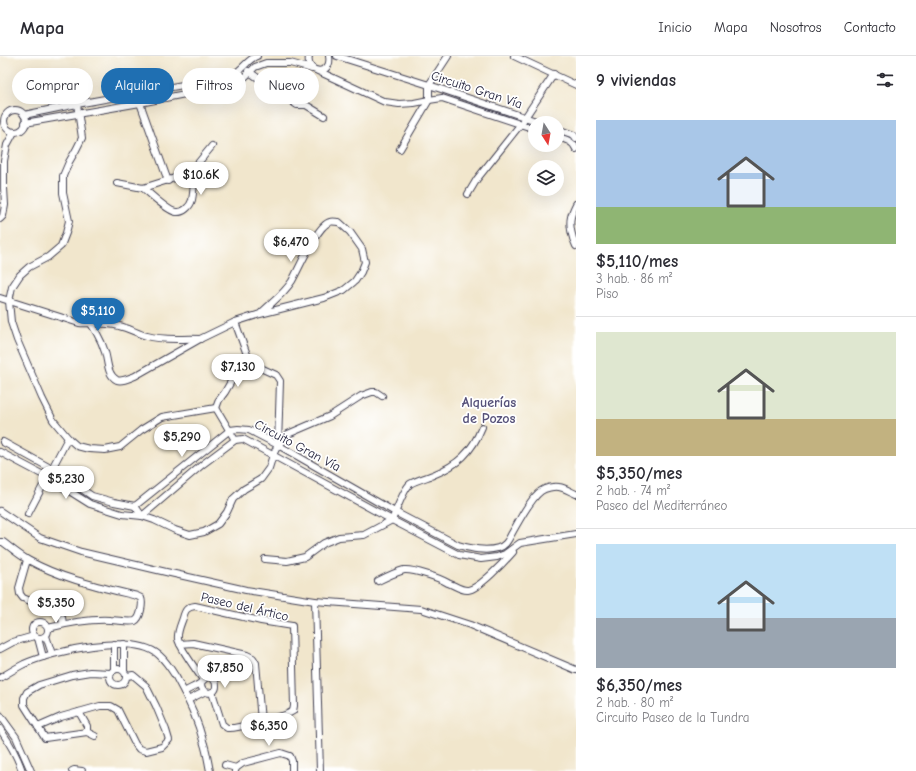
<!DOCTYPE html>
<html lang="es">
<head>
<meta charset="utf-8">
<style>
	body { margin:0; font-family:"Comic Neue",sans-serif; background:#f7f7f7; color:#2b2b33; height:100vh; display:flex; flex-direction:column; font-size:15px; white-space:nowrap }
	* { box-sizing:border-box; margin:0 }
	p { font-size:13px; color:#7c7c81 }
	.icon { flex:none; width:22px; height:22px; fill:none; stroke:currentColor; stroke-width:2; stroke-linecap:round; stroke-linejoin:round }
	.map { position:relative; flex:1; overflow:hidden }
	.drawer { display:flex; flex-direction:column; background:#fff; width:340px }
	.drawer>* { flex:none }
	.top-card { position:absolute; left:12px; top:12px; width:380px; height:36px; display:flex; gap:8px }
	.needle { width:26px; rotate:169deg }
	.buttons { position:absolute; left:528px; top:60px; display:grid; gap:8px }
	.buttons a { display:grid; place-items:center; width:36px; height:36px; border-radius:50%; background:#fff; box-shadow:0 4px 16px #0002; font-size:20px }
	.price { position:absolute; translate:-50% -34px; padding:0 9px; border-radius:14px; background:#fff; color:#222; font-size:13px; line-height:26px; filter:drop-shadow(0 1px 2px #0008) }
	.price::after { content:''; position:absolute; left:50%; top:24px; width:12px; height:9px; margin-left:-6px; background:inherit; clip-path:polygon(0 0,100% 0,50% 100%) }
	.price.on { background:#1f6fb2; color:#fff }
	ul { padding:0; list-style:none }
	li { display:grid; align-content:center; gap:8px; height:212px; padding:0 20px }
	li+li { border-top:1px solid #e1e1e2 }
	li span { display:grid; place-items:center; height:124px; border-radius:0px; color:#555 }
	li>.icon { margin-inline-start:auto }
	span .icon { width:72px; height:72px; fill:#fffc; stroke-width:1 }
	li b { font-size:17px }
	h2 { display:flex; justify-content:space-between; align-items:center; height:48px; padding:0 20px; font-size:17px }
	.pill { padding:0 14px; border-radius:18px; background:#fff; box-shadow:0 4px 16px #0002; font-size:14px; line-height:36px }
	.pill.on { background:#1f6fb2; color:#fff }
	header { display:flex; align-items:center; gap:24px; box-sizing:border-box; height:56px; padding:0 20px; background:#fff; border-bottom:1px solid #e1e1e2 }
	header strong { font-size:19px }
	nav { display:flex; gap:22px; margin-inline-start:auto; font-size:14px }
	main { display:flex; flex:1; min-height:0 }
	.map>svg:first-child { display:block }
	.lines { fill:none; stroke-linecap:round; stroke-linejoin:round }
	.minor-casing { stroke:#413f51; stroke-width:8 }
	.minor { stroke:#fff; stroke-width:6 }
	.labels { text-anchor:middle; stroke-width:3.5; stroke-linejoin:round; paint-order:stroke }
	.street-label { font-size:13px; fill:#22223b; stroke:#fff }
	.neighbourhood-label { font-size:14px; font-weight:bold; fill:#565179; stroke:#fff }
</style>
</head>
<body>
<header>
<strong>Mapa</strong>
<nav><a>Inicio</a><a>Mapa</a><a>Nosotros</a><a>Contacto</a></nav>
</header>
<main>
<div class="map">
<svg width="576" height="715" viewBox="0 0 576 715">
	<rect width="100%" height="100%" fill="#fff"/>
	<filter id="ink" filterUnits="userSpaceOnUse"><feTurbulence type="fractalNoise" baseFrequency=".025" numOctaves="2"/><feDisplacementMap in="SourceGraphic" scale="8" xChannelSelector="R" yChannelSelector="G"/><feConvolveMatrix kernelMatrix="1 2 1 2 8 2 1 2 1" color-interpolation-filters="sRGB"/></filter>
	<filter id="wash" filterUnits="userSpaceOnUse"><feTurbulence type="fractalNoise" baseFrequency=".012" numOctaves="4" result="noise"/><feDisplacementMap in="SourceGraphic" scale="16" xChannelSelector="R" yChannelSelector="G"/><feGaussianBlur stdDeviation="0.9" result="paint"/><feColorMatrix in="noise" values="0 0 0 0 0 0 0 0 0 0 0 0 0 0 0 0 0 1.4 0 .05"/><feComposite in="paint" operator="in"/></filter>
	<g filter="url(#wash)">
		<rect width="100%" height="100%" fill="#f1e6cc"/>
	</g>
	<g filter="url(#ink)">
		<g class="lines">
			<g class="minor-casing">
				<g id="minor">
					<path d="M309,0c-4,19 24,20 20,0"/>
					<polyline points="337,0 429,29 542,67"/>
					<polyline points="514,0 576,29"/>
					<polyline points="248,15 297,49 306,49 324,60"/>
					<polyline points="318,15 385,46 399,48 414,47 429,44 442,42 535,73"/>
					<polyline points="138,37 140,47 168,125"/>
					<polyline points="77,48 82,82 76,94 69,106 63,120 63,137 69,165 66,177 61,190 48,201 29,211 20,219 12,231 9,245 11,266 17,284 42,342 53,364 68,382 77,390 89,393 105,394 120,391 141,374 162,361 216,352"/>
					<circle cx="15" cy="65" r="11"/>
					<path d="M24,59l53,-11 145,-26c4,-1 9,-2 12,-4 9,-5 14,-15 23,-18"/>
					<polyline points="25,67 140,47 230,29 241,25 255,11 266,7 290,7 312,13"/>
					<polyline points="557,73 574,79 576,82"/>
					<path d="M557,81c8,2 16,4 19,12"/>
					<polyline points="400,93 429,44 429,29 448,0"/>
					<polyline points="117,127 143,132 181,120 194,112 212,90"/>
					<path d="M143,132c6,5 26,24 33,24 7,1 14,-5 16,-12 2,-9 2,-22 2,-32"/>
					<polyline points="468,138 477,123 520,69 554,18"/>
					<path d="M576,148c-2,4 -4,8 -5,13 -2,8 1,21 5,29"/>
					<polyline points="0,163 3,160 5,149 4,132 4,105 7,89 14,76"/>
					<path d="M0,242l79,25c13,1 26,-1 40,3 10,2 19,8 28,10 17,5 36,2 53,3"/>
					<path d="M83,257c8,10 18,26 22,39 3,9 2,23 12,28 6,2 12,-2 18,-4l65,-37 35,-17 25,-8 64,-16 20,-8 11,-9 6,-9 4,-10 -3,-13 -12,-17 -11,-10c-3,0 -7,-1 -9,0 -13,3 -31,47 -38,59 -8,13 -21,22 -32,33"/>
					<polyline points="216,352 219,344 225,336 237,315 249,304"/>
					<polyline points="216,352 235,384"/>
					<path d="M3,386l49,27 40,27 22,6 21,4 95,-76 8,-1 11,1 29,15 117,67 63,33c12,3 27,7 40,3 8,-2 10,-8 14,-15 7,-12 18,-34 29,-42 4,-3 13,-5 18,-4 6,1 12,5 17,7"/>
					<polyline points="278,389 288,378 330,360 361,340 372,336 376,336 382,340"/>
					<polyline points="0,396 47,421 90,448 122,458 142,460 203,408 235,384 243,383 392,464 459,499 481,503 497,501 505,498 520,487 576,478"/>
					<polyline points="135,450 142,460 154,464 175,474 190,479 204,476 218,468 227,456 233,443 244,433 261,423 269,412 273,399 278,389 280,325 276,319 254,309 249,304 235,266"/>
					<polyline points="0,455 40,482 81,496 166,516 246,534 315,545 421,553 470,569 576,614"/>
					<polyline points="28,458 68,382"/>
					<path d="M0,486h3c8,6 16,13 25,18 34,19 72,27 109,36l4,2c2,5 0,20 -6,23 -7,2 -17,-1 -25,-1 -20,-1 -42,3 -62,8"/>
					<path d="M265,503l22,2 18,-4 19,-14 15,-6 25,-2 28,-15c4,-8 11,-30 18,-36 4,-3 18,-7 23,-9 25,-10 39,-23 49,-48"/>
					<polyline points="27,504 19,532 20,538 23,542 59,557 62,561 63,568"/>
					<path d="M378,525c8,-4 18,-9 26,-11 9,-1 36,8 44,13 6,2 14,8 20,7 11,-1 37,-29 45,-38"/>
					<polyline points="315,545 320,715"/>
					<circle cx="40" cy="574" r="8"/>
					<polyline points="46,580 52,598"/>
					<polyline points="38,582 43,601"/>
					<polyline points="114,588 114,614"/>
					<polyline points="124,588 124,615"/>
					<polyline points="180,588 193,587 247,599 253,602 256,607 261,665"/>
					<polyline points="0,593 13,586 34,580"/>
					<circle cx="118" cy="621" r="8"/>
					<path d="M0,622c8,-5 16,-10 24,-14 29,-13 109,-32 135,-9 7,6 12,14 17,22 12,21 22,44 28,67 3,9 4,18 6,27"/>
					<path d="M203,624c-5,-8 -24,-33 -25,-41 -1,-7 3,-15 5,-21 2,-8 4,-11 12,-12l66,15 31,5 2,80 -1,5c-10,7 -22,7 -33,10 -11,3 -22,8 -33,7l-5,-4 -10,-32"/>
					<path d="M184,636c5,-3 10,-5 15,-8 4,-2 8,-12 15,-4 2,2 2,4 2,6 0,10 -15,9 -15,-3"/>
					<polyline points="188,644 204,636"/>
					<polyline points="79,656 87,670 87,676 45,682 24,649 24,642 27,636 39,629 72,619 90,616 111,617"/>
					<polyline points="0,659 16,681 31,715"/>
					<polyline points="38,671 61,661 100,650 111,650 118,654 135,688 139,693 146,695 162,691 169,684 166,674 156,650 146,630 133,619 127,620"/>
					<path d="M0,673c9,13 17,26 22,42"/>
					<polyline points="87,676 95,680"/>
					<polyline points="225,709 236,712"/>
					<polyline points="72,715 74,714 82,715"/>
					<polyline points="235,715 236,712 243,707 281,697 290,700 292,705 292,715"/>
				</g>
			</g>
			<use href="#minor" class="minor"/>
		</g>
	</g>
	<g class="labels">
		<g class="street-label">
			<text transform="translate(477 33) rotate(18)" y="5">Circuito Gran Vía</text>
			<text transform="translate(298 389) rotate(28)" y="5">Circuito Gran Vía</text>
			<text transform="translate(245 550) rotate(13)" y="5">Paseo del Ártico</text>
		</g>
		<g class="neighbourhood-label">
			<text x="489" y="351">Alquerías<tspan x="489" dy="16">de Pozos</tspan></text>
		</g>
	</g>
</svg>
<div class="buttons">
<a><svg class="needle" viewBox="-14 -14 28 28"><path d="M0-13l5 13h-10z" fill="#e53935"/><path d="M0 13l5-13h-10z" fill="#7c7c81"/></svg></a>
<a><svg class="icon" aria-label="layers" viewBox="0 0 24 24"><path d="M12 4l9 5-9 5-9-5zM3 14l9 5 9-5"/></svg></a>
</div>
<b class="price" style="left:201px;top:140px">$10.6K</b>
<b class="price" style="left:291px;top:207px">$6,470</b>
<b class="price on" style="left:98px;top:276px">$5,110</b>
<b class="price" style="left:238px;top:332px">$7,130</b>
<b class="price" style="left:182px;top:402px">$5,290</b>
<b class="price" style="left:66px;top:444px">$5,230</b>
<b class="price" style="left:56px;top:568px">$5,350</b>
<b class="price" style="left:225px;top:633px">$7,850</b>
<b class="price" style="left:269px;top:691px">$6,350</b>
<div class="top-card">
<a class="pill">Comprar</a>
<a class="pill on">Alquilar</a>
<a class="pill">Filtros</a>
<a class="pill">Nuevo</a>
</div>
</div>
<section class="drawer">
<h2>9 viviendas<svg class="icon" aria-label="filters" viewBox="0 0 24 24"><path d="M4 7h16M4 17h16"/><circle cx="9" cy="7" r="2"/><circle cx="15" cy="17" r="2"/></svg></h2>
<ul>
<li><span style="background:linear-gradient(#a9c7e8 70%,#8fb573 0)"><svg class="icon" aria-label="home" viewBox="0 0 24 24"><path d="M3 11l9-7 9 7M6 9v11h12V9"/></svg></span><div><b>$5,110/mes</b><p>3 hab. · 86 m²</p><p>Piso</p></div></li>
<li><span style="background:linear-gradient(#dfe7d0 70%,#c2b280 0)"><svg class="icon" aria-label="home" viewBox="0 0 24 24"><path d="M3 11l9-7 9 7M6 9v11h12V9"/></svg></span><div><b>$5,350/mes</b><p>2 hab. · 74 m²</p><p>Paseo del Mediterráneo</p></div></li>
<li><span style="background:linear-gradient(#bfe0f5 60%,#9aa5b1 0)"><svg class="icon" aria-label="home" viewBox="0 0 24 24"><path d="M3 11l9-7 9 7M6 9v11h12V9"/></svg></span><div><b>$6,350/mes</b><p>2 hab. · 80 m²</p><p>Circuito Paseo de la Tundra</p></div></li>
</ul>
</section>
</main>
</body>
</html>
